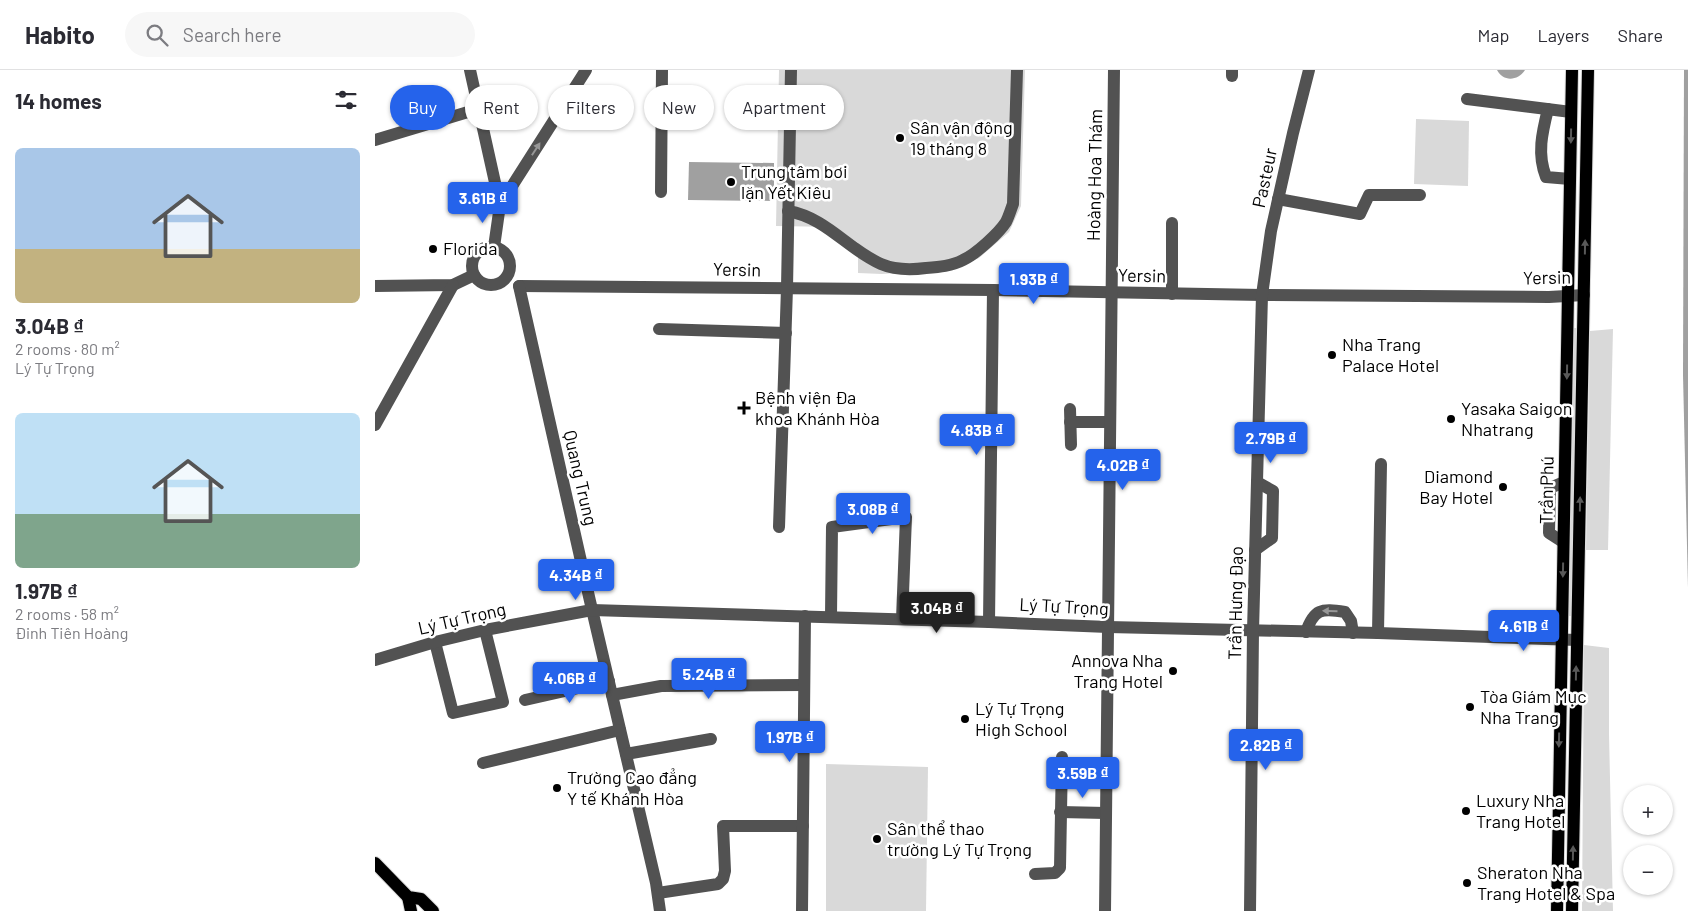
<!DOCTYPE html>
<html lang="en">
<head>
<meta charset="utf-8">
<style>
	body { margin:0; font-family:Barlow,sans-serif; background:#f7f7f7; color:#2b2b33; height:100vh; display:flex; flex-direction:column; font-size:19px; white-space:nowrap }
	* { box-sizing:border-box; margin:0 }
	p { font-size:16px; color:#7c7c81 }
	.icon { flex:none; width:28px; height:28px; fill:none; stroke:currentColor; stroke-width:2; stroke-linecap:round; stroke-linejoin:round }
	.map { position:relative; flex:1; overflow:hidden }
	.side { display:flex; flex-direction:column; background:#fff; width:375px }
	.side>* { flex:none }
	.guide { position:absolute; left:15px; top:15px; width:475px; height:45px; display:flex; gap:10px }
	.tools { position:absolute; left:1248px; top:715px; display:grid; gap:10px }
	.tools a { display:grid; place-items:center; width:50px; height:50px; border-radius:50%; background:#fff; box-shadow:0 1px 4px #0004; font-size:25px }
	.price { position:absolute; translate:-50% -42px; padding:0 11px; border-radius:5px; background:#2563eb; color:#fff; font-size:16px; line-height:32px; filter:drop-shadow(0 1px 2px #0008) }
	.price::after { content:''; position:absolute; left:50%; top:30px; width:15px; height:11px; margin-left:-8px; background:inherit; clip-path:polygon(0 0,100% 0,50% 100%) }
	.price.current { background:#222; color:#fff }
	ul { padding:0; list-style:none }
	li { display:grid; align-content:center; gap:10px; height:265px; padding:0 15px }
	li span { display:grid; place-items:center; height:155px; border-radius:8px; color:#555 }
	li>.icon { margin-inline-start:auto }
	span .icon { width:90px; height:90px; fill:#fffc; stroke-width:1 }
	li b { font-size:21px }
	h2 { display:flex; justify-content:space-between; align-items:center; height:60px; padding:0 15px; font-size:21px }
	.tag { padding:0 18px; border-radius:22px; background:#fff; box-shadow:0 1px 4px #0004; font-size:18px; line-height:45px }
	.tag.current { background:#2563eb; color:#fff }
	header { display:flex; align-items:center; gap:30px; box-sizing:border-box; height:70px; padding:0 25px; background:#fff; border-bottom:1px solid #e1e1e2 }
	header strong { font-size:24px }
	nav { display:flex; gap:28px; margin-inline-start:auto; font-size:18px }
	.search { width:350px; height:45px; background:#f7f7f7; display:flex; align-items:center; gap:12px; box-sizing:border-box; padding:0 18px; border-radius:28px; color:#7c7c81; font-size:19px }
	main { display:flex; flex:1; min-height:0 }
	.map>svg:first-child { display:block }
	.green { fill:#d9d9d9 }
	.water { fill:#a0a0a0 }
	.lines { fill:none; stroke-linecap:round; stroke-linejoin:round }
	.major-casing { stroke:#dbdbdb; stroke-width:14 }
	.minor { stroke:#525252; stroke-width:12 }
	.major { stroke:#000; stroke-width:12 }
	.oneway { fill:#595959 }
	.oneway2 { fill:#979797 }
	.poi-dot { fill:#000; stroke:#fff; stroke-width:2 }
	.labels { text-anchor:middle; stroke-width:5; stroke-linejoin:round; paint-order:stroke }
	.poi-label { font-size:18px; fill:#000; stroke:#fff; text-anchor:start }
	.street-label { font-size:18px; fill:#000; stroke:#fff }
</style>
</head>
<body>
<header>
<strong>Habito</strong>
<div class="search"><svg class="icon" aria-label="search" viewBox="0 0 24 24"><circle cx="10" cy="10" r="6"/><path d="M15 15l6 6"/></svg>Search here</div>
<nav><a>Map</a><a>Layers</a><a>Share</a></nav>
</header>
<main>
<section class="side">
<h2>14 homes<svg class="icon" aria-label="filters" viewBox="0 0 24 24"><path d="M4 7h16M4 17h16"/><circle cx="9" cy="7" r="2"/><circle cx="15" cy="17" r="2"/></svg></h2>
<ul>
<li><span style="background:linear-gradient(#a9c7e8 65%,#c2b280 0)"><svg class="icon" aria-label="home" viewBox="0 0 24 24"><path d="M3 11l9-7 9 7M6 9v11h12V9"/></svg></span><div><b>3.04B ₫</b><p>2 rooms · 80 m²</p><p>Lý Tự Trọng</p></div></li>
<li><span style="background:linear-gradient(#bfe0f5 65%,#7fa58c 0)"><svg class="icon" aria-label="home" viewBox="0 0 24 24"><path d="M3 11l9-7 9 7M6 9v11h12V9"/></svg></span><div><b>1.97B ₫</b><p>2 rooms · 58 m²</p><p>Đinh Tiên Hoàng</p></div></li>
</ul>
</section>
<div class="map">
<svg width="1313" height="841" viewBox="0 0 1313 841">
	<rect width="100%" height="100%" fill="#fff"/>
	<g class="green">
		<polygon points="404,0 650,0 646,136 634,162 604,188 586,196 562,200 507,204 483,203 483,173 460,157 401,156"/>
		<polygon points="1041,49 1094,51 1093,116 1039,114"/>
		<polygon points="1198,258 1204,258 1197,546 1192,546"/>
		<polygon points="1238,259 1233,480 1211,480 1215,261"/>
		<polygon points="1209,575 1234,578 1234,664 1238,841 1207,841"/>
		<polygon points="451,694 553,697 551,841 451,841"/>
	</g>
	<g class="water">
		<path d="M1122,0h28c-7,11 -22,12 -28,0z"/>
		<polygon points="1309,0 1313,0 1313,518 1308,305"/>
		<polygon points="314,92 399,93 399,131 313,130"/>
	</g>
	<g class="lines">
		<g class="major-casing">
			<g id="major">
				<polyline points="0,793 33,827 46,829 58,841"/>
				<polyline points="33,827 36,841"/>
				<polyline points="1182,841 1197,0"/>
				<polyline points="1197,841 1213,0"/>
			</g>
		</g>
		<g class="minor">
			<polyline points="95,0 125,135 119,177"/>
			<polyline points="857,6 857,0"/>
			<polyline points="1092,29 1196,42"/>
			<path d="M1173,39c-6,24 -11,45 -2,68l24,2"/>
			<polyline points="0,70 103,39"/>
			<polyline points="286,122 287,0"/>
			<polyline points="903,129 985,144 994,125 1045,125"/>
			<polyline points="125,135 211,0"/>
			<path d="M413,141c39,7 59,38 93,53 14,6 30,6 45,4 13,-1 26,-2 37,-8 13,-6 36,-27 43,-38 3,-6 5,-13 7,-18l4,-134"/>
			<polyline points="797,153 797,224"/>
			<circle cx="116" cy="196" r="19"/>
			<polyline points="0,216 78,215 99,205"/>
			<polyline points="144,216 618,220 887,225 1174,227 1209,225"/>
			<polyline points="144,216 215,531 281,813 285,841"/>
			<polyline points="284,259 411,263"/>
			<polyline points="695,339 696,375"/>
			<polyline points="695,352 735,352"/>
			<polyline points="0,355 78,215"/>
			<polyline points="404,457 412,218 416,0"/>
			<polyline points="1188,472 1174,463 1175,418 1189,412"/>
			<polyline points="880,480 897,468 898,421 882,412"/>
			<polyline points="456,546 457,457 531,447 527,549"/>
			<polyline points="614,552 618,220"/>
			<path d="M931,562c8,-23 15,-24 39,-20l6,9 2,12"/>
			<polyline points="1003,563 1006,394"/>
			<polyline points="60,572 78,643 128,632 110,560"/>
			<polyline points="0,590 60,572 110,560 217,540 614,552 733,557 1003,563 1202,570"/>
			<polyline points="237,625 286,616 429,615"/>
			<polyline points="150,630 234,611"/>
			<polyline points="251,684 336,669"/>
			<polyline points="108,693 245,660"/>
			<polyline points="685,742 731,743"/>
			<polyline points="660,804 680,803 685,798 687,687"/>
			<polyline points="283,823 343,814 348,809 350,801 348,756 428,756"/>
			<polyline points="427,841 430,546"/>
			<polyline points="730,841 739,0"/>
			<polyline points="875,841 878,561 887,225 896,161 918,63 934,0"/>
		</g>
		<use href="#major" class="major"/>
	</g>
	<defs><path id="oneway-solid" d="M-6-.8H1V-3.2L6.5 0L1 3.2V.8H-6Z" transform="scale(1.25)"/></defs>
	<g class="oneway">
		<use href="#oneway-solid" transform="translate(1196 66) rotate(91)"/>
		<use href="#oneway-solid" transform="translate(1210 177) rotate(-89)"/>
		<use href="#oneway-solid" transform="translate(1192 302) rotate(91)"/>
		<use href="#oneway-solid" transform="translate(1205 434) rotate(-89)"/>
		<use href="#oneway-solid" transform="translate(1188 500) rotate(91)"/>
		<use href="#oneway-solid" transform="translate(1201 603) rotate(-89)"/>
		<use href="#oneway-solid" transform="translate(1184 670) rotate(91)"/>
		<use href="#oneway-solid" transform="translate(1198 783) rotate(-89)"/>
	</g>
	<g class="oneway2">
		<use href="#oneway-solid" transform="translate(161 79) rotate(-57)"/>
		<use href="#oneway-solid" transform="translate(955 541) rotate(-179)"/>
	</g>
	<g class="poi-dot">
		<circle cx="525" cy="68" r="5"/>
		<circle cx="356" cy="112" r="5"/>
		<circle cx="58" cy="179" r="5"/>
		<circle cx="957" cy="285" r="5"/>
		<path d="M366.5 330.5h5v5h5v5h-5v5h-5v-5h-5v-5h5z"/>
		<circle cx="1076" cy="349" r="5"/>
		<circle cx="1128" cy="417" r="5"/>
		<circle cx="798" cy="601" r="5"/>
		<circle cx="1095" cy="637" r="5"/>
		<circle cx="590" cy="649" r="5"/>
		<circle cx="182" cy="718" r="5"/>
		<circle cx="1091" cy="741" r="5"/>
		<circle cx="502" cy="769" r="5"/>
		<circle cx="1092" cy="813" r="5"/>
	</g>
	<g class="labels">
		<g class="poi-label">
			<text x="535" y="64">Sân vận động<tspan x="535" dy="21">19 tháng 8</tspan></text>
			<text x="366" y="108">Trung tâm bơi<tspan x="366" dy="21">lặn Yết Kiêu</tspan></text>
			<text x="68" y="185">Florida</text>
			<text x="967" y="281">Nha Trang<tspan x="967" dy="21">Palace Hotel</tspan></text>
			<text x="380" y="334">Bệnh viện Đa<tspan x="380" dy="21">khoa Khánh Hòa</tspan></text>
			<text x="1086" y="345">Yasaka Saigon<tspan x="1086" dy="21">Nhatrang</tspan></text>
			<text x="1118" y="413" text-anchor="end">Diamond<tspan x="1118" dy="21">Bay Hotel</tspan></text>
			<text x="788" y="597" text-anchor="end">Annova Nha<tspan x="788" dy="21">Trang Hotel</tspan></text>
			<text x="1105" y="633">Tòa Giám Mục<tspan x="1105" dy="21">Nha Trang</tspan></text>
			<text x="600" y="645">Lý Tự Trọng<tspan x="600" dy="21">High School</tspan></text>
			<text x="192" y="714">Trường Cao đẳng<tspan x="192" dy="21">Y tế Khánh Hòa</tspan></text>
			<text x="1101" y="737">Luxury Nha<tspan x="1101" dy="21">Trang Hotel</tspan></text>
			<text x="512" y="765">Sân thể thao<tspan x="512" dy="21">trường Lý Tự Trọng</tspan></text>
			<text x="1102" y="809">Sheraton Nha<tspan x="1102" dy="21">Trang Hotel &amp; Spa</tspan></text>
		</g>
		<g class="street-label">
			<text transform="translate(720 105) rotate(-89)" y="6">Hoàng Hoa Thám</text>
			<text transform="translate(890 108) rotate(-78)" y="6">Pasteur</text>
			<text transform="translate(362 200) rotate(1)" y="6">Yersin</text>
			<text transform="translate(767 206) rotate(1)" y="6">Yersin</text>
			<text transform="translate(1172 208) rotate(-1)" y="6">Yersin</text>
			<text transform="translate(205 408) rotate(77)" y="6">Quang Trung</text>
			<text transform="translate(1172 420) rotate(-89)" y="6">Trần Phú</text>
			<text transform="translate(861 533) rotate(-89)" y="6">Trần Hưng Đạo</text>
			<text transform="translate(689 537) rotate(3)" y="6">Lý Tự Trọng</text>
			<text transform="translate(87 549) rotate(-13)" y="6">Lý Tự Trọng</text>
		</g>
	</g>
</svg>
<div class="tools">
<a>+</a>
<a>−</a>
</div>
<b class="price" style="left:108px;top:154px">3.61B ₫</b>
<b class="price" style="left:659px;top:235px">1.93B ₫</b>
<b class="price" style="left:602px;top:386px">4.83B ₫</b>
<b class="price" style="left:896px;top:394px">2.79B ₫</b>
<b class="price" style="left:748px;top:421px">4.02B ₫</b>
<b class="price" style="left:498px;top:465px">3.08B ₫</b>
<b class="price" style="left:201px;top:531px">4.34B ₫</b>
<b class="price current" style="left:562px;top:564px">3.04B ₫</b>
<b class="price" style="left:1149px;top:582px">4.61B ₫</b>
<b class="price" style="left:334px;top:630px">5.24B ₫</b>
<b class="price" style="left:195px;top:634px">4.06B ₫</b>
<b class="price" style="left:415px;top:693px">1.97B ₫</b>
<b class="price" style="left:891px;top:701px">2.82B ₫</b>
<b class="price" style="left:708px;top:729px">3.59B ₫</b>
<div class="guide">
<a class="tag current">Buy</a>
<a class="tag">Rent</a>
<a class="tag">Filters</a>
<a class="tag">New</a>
<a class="tag">Apartment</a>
</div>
</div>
</main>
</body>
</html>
